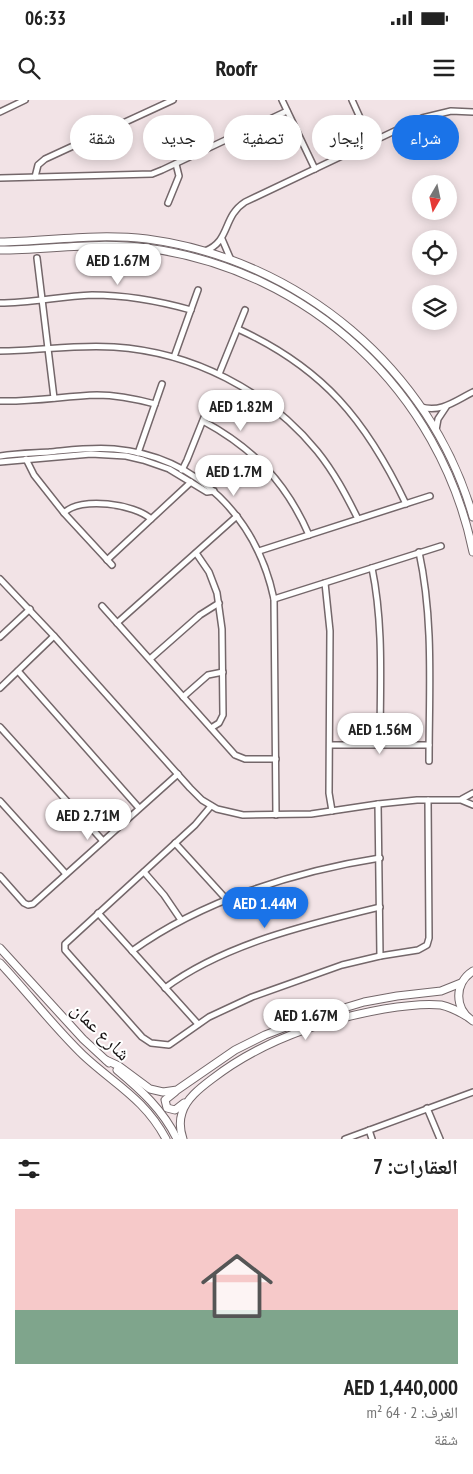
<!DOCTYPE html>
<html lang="ar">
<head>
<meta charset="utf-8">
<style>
	body { margin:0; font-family:"PT Sans Narrow","Noto Naskh Arabic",sans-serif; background:#f2f2f2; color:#222; direction:rtl; height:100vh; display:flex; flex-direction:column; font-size:19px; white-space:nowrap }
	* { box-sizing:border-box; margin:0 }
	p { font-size:16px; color:#767676 }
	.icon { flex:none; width:28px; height:28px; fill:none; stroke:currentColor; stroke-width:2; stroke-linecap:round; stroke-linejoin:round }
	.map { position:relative; height:1039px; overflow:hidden; direction:ltr }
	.panel { display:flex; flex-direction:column; background:#fff; flex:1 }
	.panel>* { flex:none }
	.guide { position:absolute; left:15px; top:15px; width:444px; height:45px; direction:rtl; display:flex; gap:10px }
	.needle { width:32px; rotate:189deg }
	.buttons { position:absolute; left:412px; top:75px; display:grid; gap:10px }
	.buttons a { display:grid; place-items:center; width:45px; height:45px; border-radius:50%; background:#fff; box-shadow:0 2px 12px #0003; font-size:25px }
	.price { position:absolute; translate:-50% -42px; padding:0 11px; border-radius:18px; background:#fff; color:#222; font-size:16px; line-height:32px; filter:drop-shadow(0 1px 2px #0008) }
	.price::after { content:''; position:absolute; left:50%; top:30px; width:15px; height:11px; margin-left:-8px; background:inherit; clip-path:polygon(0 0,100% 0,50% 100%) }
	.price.on { background:#1a73e8; color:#fff }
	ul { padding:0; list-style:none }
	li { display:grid; align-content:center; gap:10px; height:265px; padding:0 15px }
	li span { display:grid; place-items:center; height:155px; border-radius:0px; color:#555 }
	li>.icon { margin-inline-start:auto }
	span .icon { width:90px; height:90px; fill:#fffc; stroke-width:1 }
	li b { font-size:21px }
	h2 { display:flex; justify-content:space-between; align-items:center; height:60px; padding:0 15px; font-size:21px }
	.tag { padding:0 18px; border-radius:22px; background:#fff; box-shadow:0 2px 12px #0003; font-size:18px; line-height:45px }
	.tag.on { background:#1a73e8; color:#fff }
	.status { display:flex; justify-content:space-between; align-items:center; height:35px; padding:0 25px; background:#fff; direction:ltr }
	.status svg { height:14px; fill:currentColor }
	header { display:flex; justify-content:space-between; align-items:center; height:65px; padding:0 15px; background:#fff; font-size:22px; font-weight:600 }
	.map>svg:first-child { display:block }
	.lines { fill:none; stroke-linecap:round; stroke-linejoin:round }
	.street-casing { stroke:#74676a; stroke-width:8 }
	.secondary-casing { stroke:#74676a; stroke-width:9 }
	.street { stroke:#fff; stroke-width:5 }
	.secondary { stroke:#fff; stroke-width:7 }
	.labels { text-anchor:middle; stroke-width:4; stroke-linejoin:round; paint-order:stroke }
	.street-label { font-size:19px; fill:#181314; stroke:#fff }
</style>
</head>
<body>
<div class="status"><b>06:33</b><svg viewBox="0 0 49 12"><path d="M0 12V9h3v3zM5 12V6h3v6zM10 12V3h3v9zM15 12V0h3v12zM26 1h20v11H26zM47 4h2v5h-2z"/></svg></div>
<header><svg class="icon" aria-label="menu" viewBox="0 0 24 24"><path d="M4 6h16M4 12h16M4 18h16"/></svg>Roofr<svg class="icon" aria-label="search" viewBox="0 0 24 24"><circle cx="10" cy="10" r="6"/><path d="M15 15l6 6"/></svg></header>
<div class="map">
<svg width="473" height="1039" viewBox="0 0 473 1039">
	<rect width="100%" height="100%" fill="#f2e3e6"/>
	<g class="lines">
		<g class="street-casing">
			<g id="street">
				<polyline points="282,0 315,69"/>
				<polyline points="352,0 371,42"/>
				<polyline points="0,12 25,0"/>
				<polyline points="35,77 38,65 45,59 173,0"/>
				<polyline points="0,78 152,74 162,70 287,11"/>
				<polyline points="168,103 179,76 176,64"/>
				<polyline points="222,139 231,160"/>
				<path d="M205,151c26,-10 17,-34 40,-49l177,-84 29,-7 22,1"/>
				<polyline points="37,158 54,298"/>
				<path d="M0,203c31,0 61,-7 92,-8 34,0 67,6 99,15"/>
				<path d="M238,229c85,39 128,91 168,175"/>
				<path d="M0,251c38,0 76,-7 114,-4 78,5 153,43 203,104 17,21 29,44 41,68"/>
				<polyline points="174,257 198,190"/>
				<polyline points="219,274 245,210"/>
				<path d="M0,301c33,1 65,-5 97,-6 20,0 39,4 58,9"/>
				<path d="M421,307c20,6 34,-6 52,-15"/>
				<path d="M203,321c50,27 83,61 106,114"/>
				<polyline points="436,330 438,319 446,307"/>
				<polyline points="138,353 162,284"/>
				<path d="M0,356c16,-3 33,-3 49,-4 22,-2 43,-5 65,-3 84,7 143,70 160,150l2,216"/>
				<polyline points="26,359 34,375 64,413 112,465"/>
				<polyline points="0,362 91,354 126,356 143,360 169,369 207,392 214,391"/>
				<polyline points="182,370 187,360 213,295"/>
				<path d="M64,413c16,-17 71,-9 87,6"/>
				<polyline points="259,451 430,396"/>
				<path d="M419,452c15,69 10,140 10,209"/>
				<polyline points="196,453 209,472 217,493 222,529 223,615 219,623 211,628"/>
				<polyline points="107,460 191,382"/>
				<path d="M372,468c12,58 8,118 8,177"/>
				<polyline points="0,479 54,536 190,688 202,700 217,709 243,715 311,714 378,704 417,700 461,700 473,705"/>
				<polyline points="325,483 330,531 329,693 332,711"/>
				<polyline points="274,499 441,446"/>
				<polyline points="102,506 235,655 245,659 276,659"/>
				<polyline points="117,523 237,416"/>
				<polyline points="0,537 30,509"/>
				<polyline points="150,559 200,515 219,503"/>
				<polyline points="18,571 139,708"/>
				<polyline points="0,588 54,536"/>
				<polyline points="183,597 208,575 223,572"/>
				<polyline points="0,627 103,741"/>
				<polyline points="330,645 429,645"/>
				<polyline points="462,699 473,693"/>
				<polyline points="0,701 66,774"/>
				<polyline points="378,704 380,856"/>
				<polyline points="211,706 195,725 65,844 65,850 142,937 151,943 169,945 209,917 252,897 342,865 380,856 418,850 427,845 429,838 428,700"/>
				<polyline points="175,743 227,800"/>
				<polyline points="144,772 164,795 181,820"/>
				<polyline points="0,776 24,803 28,805 33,804 178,674"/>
				<polyline points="98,813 198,924"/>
				<path d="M132,851c69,-50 164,-80 248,-93"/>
				<path d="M165,888c59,-44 144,-64 215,-81"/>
				<polyline points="427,1008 440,1039"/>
				<polyline points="369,1030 372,1039"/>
				<polyline points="345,1039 473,992"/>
			</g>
		</g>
		<g class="secondary-casing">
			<g id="secondary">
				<path d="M0,142c49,-1 97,-9 147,-3 152,20 284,130 326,278"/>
				<path d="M0,150c49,0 97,-9 147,-2 163,22 293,143 326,304"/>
				<polyline points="0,848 83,939 109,963"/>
				<path d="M0,863c28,30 53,63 83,92 31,29 62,44 83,84"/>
				<path d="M473,871c-19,12 -19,38 0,50"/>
				<polyline points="106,960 119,966 150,989 163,992 177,990 235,950 265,935 304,920 364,902 397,896 441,891 461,883"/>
				<path d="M117,970c24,20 46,40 60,69"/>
				<polyline points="175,992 165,1000 167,1008 175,1010 184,1003"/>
				<path d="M183,1039c-3,-9 -4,-17 -1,-26 4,-14 18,-25 30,-34 49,-38 111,-59 172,-70 18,-3 39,-6 57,-4 9,2 17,6 25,11"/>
			</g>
		</g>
		<use href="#street" class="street"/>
		<use href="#secondary" class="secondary"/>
	</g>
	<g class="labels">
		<g class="street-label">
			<text transform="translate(101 931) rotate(44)" y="7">شارع عمان</text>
		</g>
	</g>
</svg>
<div class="buttons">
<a><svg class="needle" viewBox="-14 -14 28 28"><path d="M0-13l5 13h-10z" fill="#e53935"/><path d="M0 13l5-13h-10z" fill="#767676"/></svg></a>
<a><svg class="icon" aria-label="locate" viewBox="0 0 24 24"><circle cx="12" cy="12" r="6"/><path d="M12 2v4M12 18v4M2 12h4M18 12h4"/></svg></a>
<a><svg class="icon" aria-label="layers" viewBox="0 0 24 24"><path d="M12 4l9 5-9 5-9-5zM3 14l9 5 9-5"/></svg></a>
</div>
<b class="price" style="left:118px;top:186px">AED 1.67M</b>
<b class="price" style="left:241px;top:332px">AED 1.82M</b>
<b class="price" style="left:234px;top:397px">AED 1.7M</b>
<b class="price" style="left:380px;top:655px">AED 1.56M</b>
<b class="price" style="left:88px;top:741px">AED 2.71M</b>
<b class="price on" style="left:265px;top:829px">AED 1.44M</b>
<b class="price" style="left:306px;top:941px">AED 1.67M</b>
<div class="guide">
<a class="tag on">شراء</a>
<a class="tag">إيجار</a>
<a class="tag">تصفية</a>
<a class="tag">جديد</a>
<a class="tag">شقة</a>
</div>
</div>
<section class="panel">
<h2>العقارات: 7<svg class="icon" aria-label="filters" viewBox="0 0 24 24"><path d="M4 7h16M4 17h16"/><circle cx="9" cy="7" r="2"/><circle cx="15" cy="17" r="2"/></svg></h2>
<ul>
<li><span style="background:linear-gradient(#f6c9c9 65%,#7fa58c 0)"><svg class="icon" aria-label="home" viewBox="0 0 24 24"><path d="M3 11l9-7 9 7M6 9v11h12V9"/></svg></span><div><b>AED 1,440,000</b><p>الغرف: 2 · 64 m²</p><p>شقة</p></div></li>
</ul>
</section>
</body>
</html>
